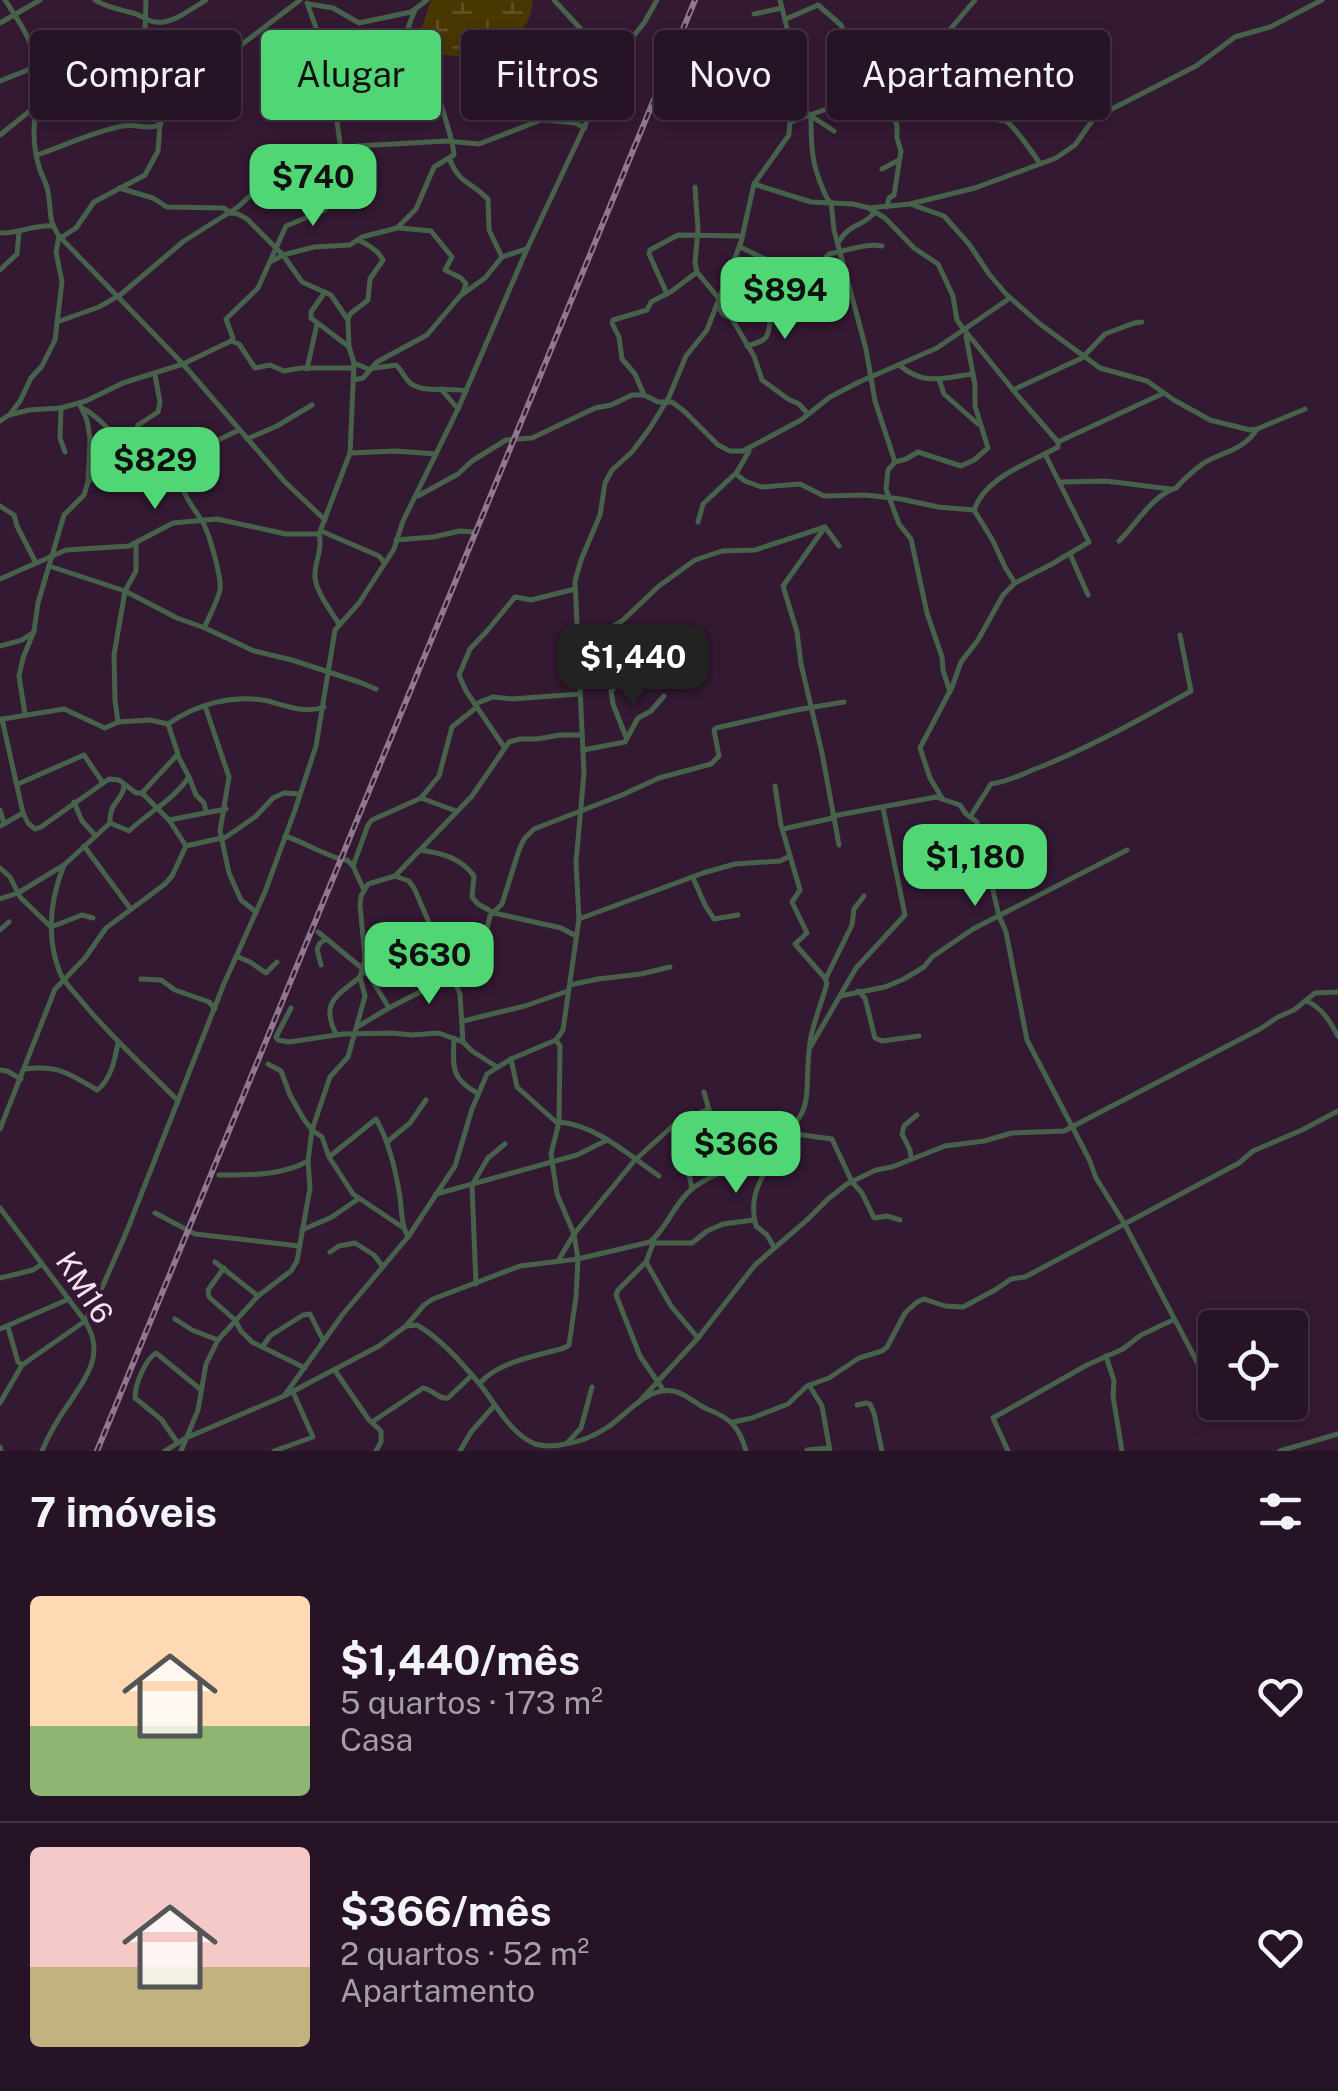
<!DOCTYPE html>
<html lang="pt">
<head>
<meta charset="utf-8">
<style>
	body { margin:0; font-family:"Public Sans",sans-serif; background:#332032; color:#f1f3f6; height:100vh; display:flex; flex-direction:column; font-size:38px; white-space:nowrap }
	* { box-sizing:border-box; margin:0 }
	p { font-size:32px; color:#a49ea7 }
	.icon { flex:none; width:55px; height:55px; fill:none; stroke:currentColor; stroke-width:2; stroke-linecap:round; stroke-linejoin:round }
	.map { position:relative; height:1451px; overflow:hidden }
	.details { display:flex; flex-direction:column; background:#271326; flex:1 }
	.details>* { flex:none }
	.hud { position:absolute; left:30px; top:30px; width:1280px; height:90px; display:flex; gap:20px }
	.tools { position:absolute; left:1198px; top:1310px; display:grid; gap:20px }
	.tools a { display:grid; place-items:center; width:110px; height:110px; border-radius:10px; background:#271326; box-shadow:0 5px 15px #0003,0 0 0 2px #433243; font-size:50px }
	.price { position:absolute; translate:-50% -85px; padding:0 22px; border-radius:20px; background:#50d675; color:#111; font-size:32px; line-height:65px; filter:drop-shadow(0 2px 5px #0008) }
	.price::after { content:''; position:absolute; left:50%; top:60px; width:30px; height:22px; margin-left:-15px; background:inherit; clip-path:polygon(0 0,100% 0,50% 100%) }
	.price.active { background:#222; color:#fff }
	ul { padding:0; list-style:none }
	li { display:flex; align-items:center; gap:30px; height:250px; padding:0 30px }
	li+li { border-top:2px solid #433243 }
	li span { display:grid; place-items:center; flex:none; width:280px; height:200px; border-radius:10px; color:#555 }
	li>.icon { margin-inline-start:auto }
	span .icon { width:120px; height:120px; fill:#fffc; stroke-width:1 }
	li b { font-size:42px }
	h2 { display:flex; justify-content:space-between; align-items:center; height:120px; padding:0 30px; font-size:42px }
	.chip { padding:0 35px; border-radius:10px; background:#271326; box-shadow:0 5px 15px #0003,0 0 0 2px #433243; font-size:35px; line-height:90px }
	.chip.active { background:#50d675; color:#111 }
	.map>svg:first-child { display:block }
	.wetland { fill:url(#wetland-marsh) }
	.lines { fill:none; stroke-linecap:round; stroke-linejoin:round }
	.minor { stroke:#47624b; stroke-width:5 }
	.rail-casing { stroke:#90798e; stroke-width:6 }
	.rail { stroke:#341933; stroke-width:2.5; stroke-dasharray:8; stroke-linecap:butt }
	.labels { text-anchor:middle; stroke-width:8; stroke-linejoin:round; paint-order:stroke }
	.street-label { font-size:30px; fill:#f5e2f2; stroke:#341933 }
</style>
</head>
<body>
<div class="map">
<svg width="1338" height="1451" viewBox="0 0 1338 1451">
	<defs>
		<pattern id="wetland-marsh" width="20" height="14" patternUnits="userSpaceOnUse" patternTransform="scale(2.5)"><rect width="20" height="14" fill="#483700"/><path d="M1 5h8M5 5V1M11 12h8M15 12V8" fill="none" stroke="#635426"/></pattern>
	</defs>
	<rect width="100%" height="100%" fill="#341933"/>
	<path class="wetland" d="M431,0h102c-1,8 -2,16 -6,23 -21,32 -82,49 -109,15z"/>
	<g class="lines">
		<g class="minor">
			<path d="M5,0c18,27 35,52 33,85 -1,15 -4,31 -4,47 0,12 2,26 6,38 3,8 7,14 8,22 4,20 -1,25 11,44l124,128 101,117 41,39"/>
			<path d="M95,0c13,8 24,9 38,13 8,2 14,8 22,9 17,3 37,-14 51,-22"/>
			<polyline points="554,0 602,52 610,66"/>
			<polyline points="307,3 329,63 345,179 330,189 325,210 286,226 258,288 226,319 233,338 231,341 239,344 255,368 270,365 284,371 301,368 354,368"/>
			<polyline points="309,4 333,8 359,23 411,12 427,0"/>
			<polyline points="754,14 782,8"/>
			<polyline points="786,19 818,5 841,25 856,58 865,84 856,104 829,108 791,122"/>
			<polyline points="0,23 40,0"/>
			<polyline points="775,50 780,50 794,61"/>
			<polyline points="271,78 337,79 395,38 408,33"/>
			<polyline points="0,81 38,66"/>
			<polyline points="865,84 887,76 936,46 975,0"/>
			<path d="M863,92l43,3 59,-4 16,8 17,21c3,0 6,0 8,1 7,4 30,36 34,43"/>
			<polyline points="885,93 897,126 897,138 901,151 894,195 889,198 887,207"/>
			<polyline points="162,96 221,72 231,63 241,45 300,0"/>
			<path d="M791,97l20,19c0,36 1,53 18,86"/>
			<polyline points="811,116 834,131"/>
			<polyline points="548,120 575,123 585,128"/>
			<polyline points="0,135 36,106"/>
			<path d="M37,155c29,-10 56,-23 85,-29 15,-3 25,5 39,-2"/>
			<path d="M449,158c11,27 20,22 39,41l1,31 13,27"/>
			<polyline points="882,169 899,160"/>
			<polyline points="754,184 811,202 853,204 869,208 910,204 975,188 1056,158 1075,145 1092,121 1100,115 1196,66 1235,37 1270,27 1322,0"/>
			<polyline points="695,187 698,229 695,263 697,272 720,300"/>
			<path d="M119,188l34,10 14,9 57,1 6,5 8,1 9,5 36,36 19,27 29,13 17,25 1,27 5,16 -4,90 -31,81c4,17 -5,28 -4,43 1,15 16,34 24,47"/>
			<polyline points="831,202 834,230 866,349 875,401 895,462 888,470 886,489 899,524 911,539 927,613 942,657 943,670 950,692"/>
			<polyline points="913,205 944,216 969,244 989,274 1006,294 1040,324 1100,368 1147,381 1174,400 1210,420 1250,430 1257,429 1305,409"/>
			<polyline points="870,209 885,218 914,248 938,264 953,296 957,320 962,327 1018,396 1058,442"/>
			<polyline points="400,228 431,231 452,257 445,270 461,278 466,284 463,292"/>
			<path d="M0,233c18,1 35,-9 53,-7"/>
			<polyline points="62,237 76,228 94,202 145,175 158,151 162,96 145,31 146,0"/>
			<path d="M838,243c12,-21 24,-15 37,-31"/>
			<polyline points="740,247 771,262 794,285"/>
			<path d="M272,261l11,-6 31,-8 36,-2 12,-8 35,-9 19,-19 18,-42 20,-12c0,-9 -14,-57 -18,-62 -5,-7 -13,-10 -20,-15 -20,-17 -10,-48 -1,-68"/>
			<polyline points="0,270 17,254 19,232"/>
			<polyline points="325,292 311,312 311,318 348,346"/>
			<polyline points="667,294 649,254 650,250 678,235 743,236"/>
			<path d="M721,297l21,11c19,-14 26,-9 45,-17 18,-7 29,-23 42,-37 17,-3 36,-11 53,-8"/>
			<polyline points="718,306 722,313 732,319 754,356 762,380 788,399 799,404 808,414"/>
			<path d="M349,317l1,-3 18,-14 2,-21 13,-19c-4,-9 -16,-16 -25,-20"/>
			<polyline points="57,322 99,307 120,295 184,241 238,207 270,177 303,159 357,146 447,141 479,144 541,120 548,120 578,99 595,75 610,66"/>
			<path d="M747,346c19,-6 22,-6 23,-27 12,-10 30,-7 45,-7"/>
			<path d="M354,363l14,6 28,-4c6,5 10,17 17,20 15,8 37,2 53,6"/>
			<path d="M899,365c25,21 43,13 73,9"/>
			<polyline points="307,369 317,324"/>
			<polyline points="939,379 944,394 978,424"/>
			<polyline points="354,380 363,378 377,362 427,335 460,296 485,278 502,257 526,249"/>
			<polyline points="441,389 458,409"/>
			<polyline points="1013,390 1082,358 1105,334 1134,323 1142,322"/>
			<polyline points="644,395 635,374 622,359 619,337 612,323 613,320 647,310 651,302 672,291 697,272"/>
			<polyline points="61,408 60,438 65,452"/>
			<path d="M84,409c20,10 38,39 53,45 8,3 17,-2 25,-5l19,9"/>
			<polyline points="11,413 20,401 31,378 42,366 55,340 62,282 56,252 59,236"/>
			<polyline points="0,421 9,415 29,410 61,408 86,401 123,383 183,364 231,341"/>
			<polyline points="247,439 277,426 312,405"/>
			<polyline points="350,453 395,451 436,454"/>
			<path d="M181,458c-8,25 8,43 21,63 7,11 20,57 18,69 -3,12 -10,25 -15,36"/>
			<polyline points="181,458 239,430"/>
			<polyline points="895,462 906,459 918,452 961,466 974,460 988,448 975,406 975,385 966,336"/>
			<polyline points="736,474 745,481 761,487 800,484 824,496 865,495 901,499 938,507 974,510"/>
			<polyline points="88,482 130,449 138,425 158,412 160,402 155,375"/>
			<polyline points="1061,482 1106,481 1170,489"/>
			<polyline points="418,496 458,474 472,461 506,440 532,438 595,408 611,405 632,395 644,395 658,402 672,402 684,411 718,445 730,451 743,451 801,420 830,397 859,382 937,348 1010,298"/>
			<polyline points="0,506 14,515 17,526 36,563"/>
			<path d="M974,510c12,-34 56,-47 84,-63v-5l106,-49"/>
			<polyline points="974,510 993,541 1005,567 1015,583"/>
			<polyline points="698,522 703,504 737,472 749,451"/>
			<polyline points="825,527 783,586 797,632 801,664 822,753 839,845"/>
			<polyline points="321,531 379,556 384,562"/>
			<polyline points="396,540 433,537 460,531 474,532"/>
			<path d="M1119,541c18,-17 32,-45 57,-53 7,-8 16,-16 25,-23 18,-13 42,-13 56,-36"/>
			<path d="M136,543v28l-11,20 -11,64 1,45 3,22 32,-2 18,4c29,-20 65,-30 100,-23 19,5 37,13 56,6"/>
			<polyline points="1070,554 1088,595"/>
			<polyline points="49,566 125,591 177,618 205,628 254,651 292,660 359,682 376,689"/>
			<polyline points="0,579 66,550 129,546 173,523 217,519 286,534 319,534"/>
			<polyline points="0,646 22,640 34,632"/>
			<polyline points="577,648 622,621 659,586 695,560 722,551 755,550 825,527 839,546"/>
			<polyline points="475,704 493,697 512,699 579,694"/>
			<polyline points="205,706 229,777 220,831 229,873 241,900 256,912"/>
			<polyline points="25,714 19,676 23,658 34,631 38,603 64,515 84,495 88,482 90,438 87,420 79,403"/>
			<polyline points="2,719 23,813 28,823 35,829 41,827 109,779 119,780 136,793 142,793 178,754 168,724"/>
			<polyline points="3,719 64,709 105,728 118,722"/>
			<polyline points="626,737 613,704 611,691 617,685 642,680"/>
			<polyline points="504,747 466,691 459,675 470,649 487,631 515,597 531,600 575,589"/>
			<polyline points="583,750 625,742 638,718 651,711 664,696"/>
			<polyline points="189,777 196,795 204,803 206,811"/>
			<polyline points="18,784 84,755 103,783"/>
			<polyline points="142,793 169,820 226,809"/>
			<polyline points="421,798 456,811"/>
			<polyline points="942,798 930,778 920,748 952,687 961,662 978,640 1003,595 1015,583 1052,564 1089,542 1045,454"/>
			<polyline points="74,802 82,821 95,835"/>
			<polyline points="0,810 4,823"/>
			<polyline points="833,816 936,797 960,805 966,814 977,822 999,916 1006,932 1027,1040 1089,1159 1096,1178 1124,1223 1215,1396"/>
			<path d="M970,817l21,-33c21,-3 32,-11 52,-18 51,-21 100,-48 148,-75l-11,-56"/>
			<polyline points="169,820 186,846"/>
			<path d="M110,823l19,8c20,-19 44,-31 60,-54l-11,-21"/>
			<polyline points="0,826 23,813"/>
			<polyline points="783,829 833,818"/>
			<path d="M285,836c17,5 49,24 62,24l6,6"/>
			<polyline points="84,846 130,908"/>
			<path d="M420,850c22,3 41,8 54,26l-2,21 6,7 16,9 67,15 15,8"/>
			<path d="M64,865c-14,35 -18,72 -4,108 5,11 16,21 24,31 29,35 62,64 94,97"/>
			<polyline points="0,868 10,877 20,897 51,927 82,915 93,918"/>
			<polyline points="395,876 472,796 509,742 520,739 537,739 560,735 582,735"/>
			<polyline points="693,878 705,905 714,919 738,915"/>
			<polyline points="363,888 353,866 368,825 372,820 421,798 439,776 452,727 477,707"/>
			<path d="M0,899l18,-6 46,-28 46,-42c-1,-22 13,-22 14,-37"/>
			<polyline points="579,919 703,873 735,864 780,861 790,856"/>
			<polyline points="0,930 9,922"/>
			<polyline points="318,932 363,969"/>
			<polyline points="236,956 250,962 266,973 277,962"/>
			<polyline points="321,965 317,949 320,943 326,939"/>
			<polyline points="364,973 372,974 437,942"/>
			<polyline points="369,975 389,1008"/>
			<polyline points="826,978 852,925 854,909 864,896"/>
			<polyline points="141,979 161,980 175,990 209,1002 215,1009"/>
			<polyline points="570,985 598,979 641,974 670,967"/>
			<polyline points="858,991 865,998 875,1038 882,1041 919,1036"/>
			<polyline points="840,996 885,987 904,979 924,967 932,957 973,929 1127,850"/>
			<path d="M1306,1001c15,5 25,22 32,35"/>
			<polyline points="291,1008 276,1037 278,1040 289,1042 343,1034 392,1033 412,1035 439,1033 463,1042"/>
			<polyline points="463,1021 525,1006 568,991"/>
			<polyline points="357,1027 389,1008 453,975 477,953 484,941 490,916 502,904 519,850 524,839 534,829 622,795 659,778 711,764 719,756 714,730 716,728 796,710 844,702"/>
			<path d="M336,1034c-16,-32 1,-38 24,-57"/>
			<path d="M454,1038c-1,28 -4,40 23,55"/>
			<polyline points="811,1046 856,968 905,915 883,808"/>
			<polyline points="511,1059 517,1087 556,1122"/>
			<polyline points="268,1064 281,1071 290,1095 303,1118 312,1130 322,1137 329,1157 353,1194 402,1227"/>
			<path d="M25,1069c34,-4 45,5 72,21 14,-10 18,-31 21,-47"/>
			<polyline points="0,1070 7,1071 21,1079"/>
			<polyline points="704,1092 716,1136 728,1170"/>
			<path d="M559,1122c37,3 70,33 100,54"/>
			<polyline points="0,1129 55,989 85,958 106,928 165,884 172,876 186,846 226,837 255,817 273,798 284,793 300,794"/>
			<polyline points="788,1133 832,1139 852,1182 862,1193 874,1218 887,1216 900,1220"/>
			<polyline points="387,1142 410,1123 426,1100"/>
			<polyline points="684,1148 692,1189"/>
			<path d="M329,1157l47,-38c13,22 20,53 24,78 2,15 1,27 8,40"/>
			<polyline points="911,1158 910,1150 902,1134 904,1126 917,1115"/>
			<path d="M219,1175c31,0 62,1 89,-14"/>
			<polyline points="436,1194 577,1155 607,1140"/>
			<path d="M0,1208l85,113c20,32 3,53 -15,81 -11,15 -21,32 -28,49"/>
			<polyline points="155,1213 195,1234 299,1246"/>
			<polyline points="302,1230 332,1217 358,1199"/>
			<polyline points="654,1241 646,1262 618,1290 616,1295 640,1356 664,1391"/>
			<polyline points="654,1243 692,1243 707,1231 723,1224 754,1220"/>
			<path d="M774,1247l-7,-12 -11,-9c-10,-37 13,-53 22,-85"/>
			<polyline points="330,1252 339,1246 355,1243 374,1255 383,1267"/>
			<polyline points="558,1261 574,1234 635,1160 676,1123 709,1109"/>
			<polyline points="215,1262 258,1296"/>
			<polyline points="646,1262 671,1306 698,1338"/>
			<polyline points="224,1268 208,1290 209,1297 235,1320 241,1331 252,1342 305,1368"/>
			<polyline points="0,1278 33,1270 42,1264"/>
			<polyline points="476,1284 472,1185 488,1158 505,1144"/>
			<polyline points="175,1319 192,1330 218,1340"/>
			<path d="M406,1326l18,-21 9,-6 87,-33 58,-7 72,-17c18,-15 24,-39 43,-54 20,-15 46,-22 67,-36 61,-42 42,-47 50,-110 3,-20 12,-39 17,-59l-3,-6 -29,-33 12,-11 -15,-31 8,-12 -19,-65 -6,-39"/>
			<polyline points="8,1327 18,1362 22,1365 85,1321 97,1299 126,1233 223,986 265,892 295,810 316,746 335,630 359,603 394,549 403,521 458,409 527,249 604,85 623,49 644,23 657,0"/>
			<polyline points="0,1329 69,1299"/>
			<polyline points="263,1346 270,1336 303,1315 310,1314 323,1340"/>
			<polyline points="1106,1356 1114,1381 1113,1396 1122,1451"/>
			<polyline points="336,1372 369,1420 381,1431 381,1442 376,1451"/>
			<path d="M480,1383c20,-22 57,-27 84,-35l5,-3 7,-48 2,-38 -4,-25 -17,-40 -6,-40 8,-32 1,-76 -4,-6"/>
			<polyline points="809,1385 822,1406 830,1451"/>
			<path d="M286,1395l93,-49 27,-20 11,-1c24,14 43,36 61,57 17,20 31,51 57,62 10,3 21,2 30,0 16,-2 29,-8 43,-17 19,-13 39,-40 65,-36 13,2 22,13 34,18 23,9 32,17 39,42"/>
			<polyline points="1218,1402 1226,1417"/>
			<polyline points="0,1403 22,1365"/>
			<polyline points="638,1403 698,1338 755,1265 808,1219 828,1199 847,1184 876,1170 892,1167 945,1146 984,1141 1012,1133 1064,1131 1260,1029 1278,1017 1294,1010 1315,993 1338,992"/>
			<polyline points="857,1405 866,1403 870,1404 874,1413 882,1451"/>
			<path d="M372,1422l51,-34c9,1 16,12 25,10l23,-22"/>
			<polyline points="733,1422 752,1418 788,1404 807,1386 829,1378 859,1358 882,1351 887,1347 905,1313 917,1302 924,1299 945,1306 963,1307 995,1290 1011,1279 1025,1277 1239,1163 1253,1151 1302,1130 1338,1111"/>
			<path d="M177,1442l-16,-23 -26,-21c0,-14 10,-38 21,-45l44,36"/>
			<polyline points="568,1442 581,1428 592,1387"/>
			<polyline points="0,1447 1,1451"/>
			<polyline points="807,1450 829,1448"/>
			<polyline points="165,1451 186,1438 284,1396 343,1314 408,1237 455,1166 472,1109 487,1074 511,1059 556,1040 563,1030 579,919 576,862 584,773 575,581 581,560 600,515 605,483 612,470 632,452 650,428 669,397 686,356 707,330 741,242 754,184 789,135 794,57 780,0"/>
			<polyline points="181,1451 198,1410 206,1364 218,1340 258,1296 291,1271 297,1261 310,1188 308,1161 312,1130 330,1077 348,1057 365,996 360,977 365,959 360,905 361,896 368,884 395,876 409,881 414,888 460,994 463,1042 472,1051 497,1067"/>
			<polyline points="274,1451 313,1437 293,1392"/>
			<polyline points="460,1451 471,1432 494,1406"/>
			<polyline points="1008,1451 993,1418 1087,1365 1123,1349 1141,1335 1173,1320"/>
			<polyline points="1280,1451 1338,1434"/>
		</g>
		<g class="rail-casing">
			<polyline id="rail" points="97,1451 695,0"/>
		</g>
		<use href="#rail" class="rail"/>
	</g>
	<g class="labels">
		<g class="street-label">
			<text transform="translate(84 1288) rotate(57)" y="10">KM16</text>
		</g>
	</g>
</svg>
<div class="tools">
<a><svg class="icon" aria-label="locate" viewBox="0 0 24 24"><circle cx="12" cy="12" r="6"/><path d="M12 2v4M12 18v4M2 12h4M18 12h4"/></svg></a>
</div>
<b class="price" style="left:313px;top:229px">$740</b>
<b class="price" style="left:785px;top:342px">$894</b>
<b class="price" style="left:155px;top:512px">$829</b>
<b class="price active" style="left:633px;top:709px">$1,440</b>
<b class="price" style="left:975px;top:909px">$1,180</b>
<b class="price" style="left:429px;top:1007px">$630</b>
<b class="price" style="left:736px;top:1196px">$366</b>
<div class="hud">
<a class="chip">Comprar</a>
<a class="chip active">Alugar</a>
<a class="chip">Filtros</a>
<a class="chip">Novo</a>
<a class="chip">Apartamento</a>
</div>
</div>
<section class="details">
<h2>7 imóveis<svg class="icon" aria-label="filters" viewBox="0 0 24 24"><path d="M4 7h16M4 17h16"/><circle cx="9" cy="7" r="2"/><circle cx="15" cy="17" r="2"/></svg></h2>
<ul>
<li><span style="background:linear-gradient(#ffd9b3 65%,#8fb573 0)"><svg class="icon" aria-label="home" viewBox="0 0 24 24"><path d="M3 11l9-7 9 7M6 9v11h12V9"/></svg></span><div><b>$1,440/mês</b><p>5 quartos · 173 m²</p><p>Casa</p></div><svg class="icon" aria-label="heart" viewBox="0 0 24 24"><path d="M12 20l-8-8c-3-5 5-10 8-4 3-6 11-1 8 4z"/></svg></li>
<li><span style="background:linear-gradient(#f6c9c9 60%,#c2b280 0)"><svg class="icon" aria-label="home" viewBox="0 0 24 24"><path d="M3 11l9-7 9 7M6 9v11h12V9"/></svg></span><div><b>$366/mês</b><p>2 quartos · 52 m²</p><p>Apartamento</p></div><svg class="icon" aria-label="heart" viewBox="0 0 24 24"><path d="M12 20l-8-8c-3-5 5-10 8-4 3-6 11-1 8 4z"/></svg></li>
</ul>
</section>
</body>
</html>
